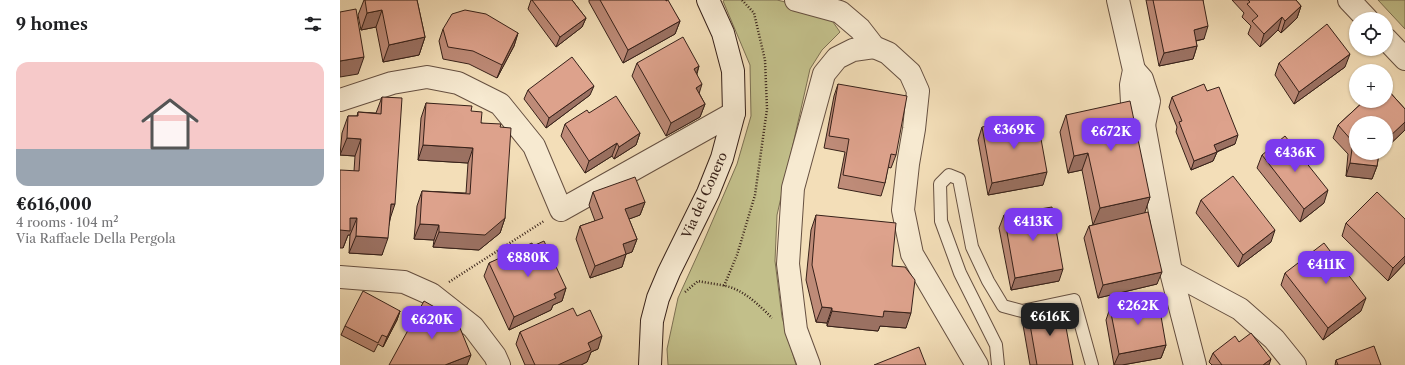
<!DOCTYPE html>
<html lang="en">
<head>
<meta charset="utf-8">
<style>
	body { margin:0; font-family:"Libre Caslon Text",serif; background:#f6f6f6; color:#202124; height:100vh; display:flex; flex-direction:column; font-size:15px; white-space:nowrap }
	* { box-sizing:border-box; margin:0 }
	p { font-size:13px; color:#757577 }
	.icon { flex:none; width:22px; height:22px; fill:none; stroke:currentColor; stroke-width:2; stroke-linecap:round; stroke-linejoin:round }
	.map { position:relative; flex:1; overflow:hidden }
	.side { display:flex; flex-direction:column; background:#fff; width:340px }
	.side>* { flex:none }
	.controls { position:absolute; left:1009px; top:12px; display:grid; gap:8px }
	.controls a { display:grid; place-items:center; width:44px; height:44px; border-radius:50%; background:#fff; box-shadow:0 1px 3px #0004; font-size:20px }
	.price { position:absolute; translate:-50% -34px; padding:0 9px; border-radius:8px; background:#7c3aed; color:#fff; font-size:13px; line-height:26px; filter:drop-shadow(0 1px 2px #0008) }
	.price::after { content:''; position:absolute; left:50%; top:24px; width:12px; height:9px; margin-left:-6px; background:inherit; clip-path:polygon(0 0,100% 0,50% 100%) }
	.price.selected { background:#222; color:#fff }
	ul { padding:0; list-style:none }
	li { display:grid; align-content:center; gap:8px; height:212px; padding:0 16px }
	li span { display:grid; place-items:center; height:124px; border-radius:12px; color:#555 }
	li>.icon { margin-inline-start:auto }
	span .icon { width:72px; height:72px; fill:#fffc; stroke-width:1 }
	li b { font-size:17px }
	h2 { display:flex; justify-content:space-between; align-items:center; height:48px; padding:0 16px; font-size:17px }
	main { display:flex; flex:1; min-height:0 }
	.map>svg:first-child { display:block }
	.green { fill:#c2bf8a; stroke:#7c7052 }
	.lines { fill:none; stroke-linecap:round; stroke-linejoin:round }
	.service-casing { stroke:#665041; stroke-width:14 }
	.minor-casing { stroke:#665041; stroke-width:24 }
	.tertiary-casing { stroke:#665041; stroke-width:24 }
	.secondary-casing { stroke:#372119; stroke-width:24 }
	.path { stroke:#372119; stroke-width:2.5; stroke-dasharray:1 2; stroke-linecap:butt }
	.service { stroke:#f7ead1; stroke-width:12 }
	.minor { stroke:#f7ead1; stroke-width:22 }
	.tertiary { stroke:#f7ead1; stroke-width:22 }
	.secondary { stroke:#f7ead1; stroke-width:22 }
	.wall { fill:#be8b78; stroke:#372119 }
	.shaded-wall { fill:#9b7162; stroke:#372119 }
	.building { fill:#dda28c; stroke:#372119 }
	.labels { text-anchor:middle; stroke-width:3; stroke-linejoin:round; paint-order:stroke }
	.street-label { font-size:13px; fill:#372119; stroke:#f7ead1 }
</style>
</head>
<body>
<main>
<section class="side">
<h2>9 homes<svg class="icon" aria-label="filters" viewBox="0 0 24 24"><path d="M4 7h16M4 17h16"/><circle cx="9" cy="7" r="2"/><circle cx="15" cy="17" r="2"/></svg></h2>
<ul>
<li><span style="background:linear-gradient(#f6c9c9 70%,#9aa5b1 0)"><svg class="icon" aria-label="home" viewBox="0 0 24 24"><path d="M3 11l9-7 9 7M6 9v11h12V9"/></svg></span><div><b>€616,000</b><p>4 rooms · 104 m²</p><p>Via Raffaele Della Pergola</p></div></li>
</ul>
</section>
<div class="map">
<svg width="1065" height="365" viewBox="0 0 1065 365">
	<rect width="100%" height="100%" fill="#f3deb8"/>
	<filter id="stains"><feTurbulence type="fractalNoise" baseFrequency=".005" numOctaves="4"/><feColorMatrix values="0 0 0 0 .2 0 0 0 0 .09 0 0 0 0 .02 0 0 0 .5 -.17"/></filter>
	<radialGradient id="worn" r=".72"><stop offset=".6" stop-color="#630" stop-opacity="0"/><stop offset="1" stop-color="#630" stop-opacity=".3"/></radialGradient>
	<g class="green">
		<polygon points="385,0 437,0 486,12 500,32 482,50 470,69 437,215 435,261 442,317 456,365 328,365 327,349 338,298 363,243 397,164 411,116 410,65 383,1"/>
		<polygon points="1038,0 1065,0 1065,29"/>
	</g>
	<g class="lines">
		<g class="service-casing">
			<polyline id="service" points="658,365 656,345 620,273 601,221 600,184 609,175 619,179 632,247 648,281 663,306 682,311 734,300 752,365"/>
		</g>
		<g class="minor-casing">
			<g id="minor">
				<polyline points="456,0 500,12 520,29 534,47 548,53 570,73 578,91 574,129 568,164 563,210 572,254 637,365"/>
				<polyline points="0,100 52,83 87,77 118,83 160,104 194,146 221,210 394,113"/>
				<polyline points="831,272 900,309 934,339 955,365"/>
				<polyline points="0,277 64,282 91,294 133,327 155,356 159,365"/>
				<polyline points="469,365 456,330 448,264 453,188 484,74 497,58 513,50 534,47"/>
			</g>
		</g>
		<g class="tertiary-casing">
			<g id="tertiary">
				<polyline points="778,0 794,70 791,85 792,103 804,125 831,272 855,365"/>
				<polyline points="1009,0 1027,19"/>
				<polyline points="1046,39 1065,59"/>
				<polyline points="794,70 802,79 809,101 804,125"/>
			</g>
		</g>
		<g class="secondary-casing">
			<polyline id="secondary" points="310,365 312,321 318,298 329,272 368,193 382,158 394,113 393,71 383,33 368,0"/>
		</g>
		<g class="path">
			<polyline points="109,282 204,221"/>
			<polyline points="384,286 397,255 415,195 427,109 425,60 414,13 402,0"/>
			<path d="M345,292l13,-11c9,2 19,3 28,5 18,4 34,20 46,32"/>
		</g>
		<use href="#service" class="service"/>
		<use href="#minor" class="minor"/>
		<use href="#tertiary" class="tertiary"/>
		<use href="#secondary" class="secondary"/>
	</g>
	<g class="wall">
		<polygon points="24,0 77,0 85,37 79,55 43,62 36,27 21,30 18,15"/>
		<polygon points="191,0 232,0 246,18 242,27 216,47 188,9"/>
		<polygon points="249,0 326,0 340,21 335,34 283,63 249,2"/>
		<polygon points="806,0 863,0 864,39 856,41 857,46 853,59 819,66"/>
		<polygon points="892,0 956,0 961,6 957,18 941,33 938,30 920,47 908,34 911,26 902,17 904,13"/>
		<polygon points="103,29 178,33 174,46 157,78 129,64 103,59 99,41"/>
		<polygon points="297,63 359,66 357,74 359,93 365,104 360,117 326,136 292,76"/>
		<polygon points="939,63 1005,67 954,104 935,75"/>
		<polygon points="498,84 556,155 551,168 548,167 545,183 541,196 498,188 505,152 484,148 494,96"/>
		<polygon points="1046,88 1065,109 1065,130 1046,148 1046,123 1016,123 1016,153 1039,153 1037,166 1032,179 1006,176 1008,154 993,138 998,125 1024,101 1046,101"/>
		<polygon points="188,90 250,95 206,128 184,99"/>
		<polygon points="867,91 895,144 877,152 873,161 851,170 836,132 837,127 829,107 832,97"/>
		<polygon points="42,97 50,220 42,255 9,253 10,235 8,235 3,248 14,171 15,156 0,155 2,133 8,116 17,116 18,112 36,113"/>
		<polygon points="86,103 131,111 141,123 160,127 165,218 160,233 139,250 93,247 94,240 74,239 77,206 82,191 126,193 128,163 78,160 81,118"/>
		<polygon points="249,113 300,133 296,145 274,159 272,156 245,173 221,136 225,124"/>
		<polygon points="726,115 810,197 804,213 817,284 758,298 744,238 749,226 753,225 742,170 728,173 720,132"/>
		<polygon points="642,127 703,185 648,195 638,140"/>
		<polygon points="922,155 984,203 960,222 917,168"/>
		<polygon points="253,192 305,202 300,215 289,219 297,239 292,252 286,254 282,267 250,278 236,239 240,226 255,221 249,205"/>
		<polygon points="861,200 931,242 898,267 856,213"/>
		<polygon points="476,215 552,266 566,328 540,326 538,331 487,326 487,323 476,322 466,280 471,230"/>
		<polygon points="664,215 719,281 671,290 659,228"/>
		<polygon points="1006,223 1065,263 1048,281 1002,236"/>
		<polygon points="193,246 226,288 222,301 213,305 211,310 169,330 144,276 149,263"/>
		<polygon points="945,273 1021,311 983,340 941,285"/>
		<polygon points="770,308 826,345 821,358 782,365 774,365 766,320"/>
		<polygon points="60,311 57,320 43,347 38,344 34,352 1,335 5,326"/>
		<polygon points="688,313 733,365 690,365 683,325"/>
		<polygon points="237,316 258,349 251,352 247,362 241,365 185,365 176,344 180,332"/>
		<polygon points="899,342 929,365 872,365 869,362 873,353"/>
		<polygon points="996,360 1041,365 995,365"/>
	</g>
	<g class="shaded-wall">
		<polygon points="961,6 957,18 941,33 945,21"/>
		<polygon points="42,10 36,27 21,30 27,13"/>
		<polygon points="942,17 938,30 920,47 924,34"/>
		<polygon points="246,18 242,27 216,47 220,37"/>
		<polygon points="340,21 335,34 283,63 288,50"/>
		<polygon points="868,26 864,39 849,42 854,30"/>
		<polygon points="178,33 174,46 157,78 162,65"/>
		<polygon points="85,37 79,55 43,62 49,45"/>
		<polygon points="857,46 853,59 819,66 824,53"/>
		<polygon points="1010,54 1005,67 954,104 959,92"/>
		<polygon points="24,57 18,74 0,77 0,61"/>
		<polygon points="359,66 355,78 354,69"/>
		<polygon points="362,84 358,97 356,88"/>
		<polygon points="254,86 250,95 206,128 209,118"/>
		<polygon points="365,104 360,117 326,136 331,123"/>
		<polygon points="1065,122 1065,130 1046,148 1046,139"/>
		<polygon points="300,133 296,145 274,159 279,147"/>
		<polygon points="898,135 895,144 871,154 874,145"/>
		<polygon points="7,138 21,139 15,156 0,155"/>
		<polygon points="277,143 272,156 245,173 249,161"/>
		<polygon points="83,145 133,148 128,163 78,160"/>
		<polygon points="877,152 873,161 851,170 854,161"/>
		<polygon points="748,153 742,170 728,173 734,156"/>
		<polygon points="1010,163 1037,166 1032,179 1006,176"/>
		<polygon points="707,172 703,185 648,195 652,183"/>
		<polygon points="988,190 984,203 960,222 964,209"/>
		<polygon points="810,197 804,215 753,225 760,208"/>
		<polygon points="305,202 300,215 281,222 285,209"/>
		<polygon points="51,204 55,204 49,222"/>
		<polygon points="10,218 17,218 10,235 8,235 3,248 0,248 0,230"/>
		<polygon points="165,218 160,233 139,250 93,247 99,232"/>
		<polygon points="80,224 99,225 94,240 74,239"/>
		<polygon points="935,230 931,242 898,267 903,255"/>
		<polygon points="16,236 48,238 42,255 9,253"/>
		<polygon points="297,239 292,252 278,257 283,244"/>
		<polygon points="286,254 282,267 250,278 255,266"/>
		<polygon points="1065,256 1065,263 1048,281 1053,268"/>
		<polygon points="723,269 719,281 671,290 675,278"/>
		<polygon points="822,272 817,284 758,298 763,285"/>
		<polygon points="226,288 222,301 213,305 211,310 169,330 174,317 214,294"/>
		<polygon points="1026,298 1021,311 983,340 988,328"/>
		<polygon points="482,307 492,308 487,323 476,322"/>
		<polygon points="60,311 57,320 43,347 47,337"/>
		<polygon points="492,311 544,311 571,313 566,328 540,326 538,331 487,326"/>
		<polygon points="262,336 258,349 251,352 247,362 241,365 218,365 248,343"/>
		<polygon points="826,345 821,358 782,365 774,365 779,354"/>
		<polygon points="131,355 127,365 105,365"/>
		<polygon points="931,359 929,365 923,365"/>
	</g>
	<g class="building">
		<polygon points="25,0 77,0 85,37 49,45 42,10 27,13"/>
		<polygon points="192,0 232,0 246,18 220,37"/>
		<polygon points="260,0 326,0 326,1 328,0 340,21 288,50"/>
		<polygon points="813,0 863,0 868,26 854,30 857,46 824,53"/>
		<polygon points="908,0 956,0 961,6 945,21 942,17 924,34 912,21 918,16 907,4 910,2"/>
		<polygon points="16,9 24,57 0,61 0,12"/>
		<polygon points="125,10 146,14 178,33 162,65 133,51 108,47 103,29 112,14"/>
		<polygon points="987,24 1010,54 959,92 939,63"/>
		<polygon points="343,37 359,66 354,69 362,84 356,88 365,104 331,123 297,63"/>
		<polygon points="232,57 254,86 209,118 188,90"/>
		<polygon points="498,84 567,96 556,155 551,154 545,183 503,175 509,139 489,136"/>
		<polygon points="864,84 867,91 879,87 898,135 874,145 877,152 854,161 839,122 842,121 832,97"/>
		<polygon points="1046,88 1065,109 1065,122 1047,139 1046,139 1046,123 1016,123 1016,153 1039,153 1037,166 1010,163 1013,142 998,125 1024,101 1046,101"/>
		<polygon points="276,96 300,133 279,147 277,143 249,161 225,124 247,110 249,113"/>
		<polygon points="42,97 62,98 55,204 51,204 48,238 16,236 17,218 10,218 10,231 0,230 0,170 19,171 21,139 7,138 8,116 18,116 18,112 41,114"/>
		<polygon points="790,101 810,197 760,208 748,153 734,156 726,115"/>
		<polygon points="86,103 132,106 131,111 142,112 141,123 161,124 160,127 171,128 165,218 145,235 99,232 99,225 80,224 82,191 130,194 133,148 83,145"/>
		<polygon points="697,117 707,172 652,183 642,127"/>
		<polygon points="945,136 988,190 964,209 922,155"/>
		<polygon points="893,176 935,230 903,255 861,200"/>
		<polygon points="295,177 305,202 285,209 297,239 283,244 286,254 255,266 240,226 263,218 253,192"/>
		<polygon points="1037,192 1065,219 1065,256 1053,268 1006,223"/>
		<polygon points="712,207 723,269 675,278 664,215"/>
		<polygon points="808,212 822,272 763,285 749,226"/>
		<polygon points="476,215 556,223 552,266 565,267 575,280 571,313 544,311 543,317 492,311 492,308 482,307 472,265"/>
		<polygon points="204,241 226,288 214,294 216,298 174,317 149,263 192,243 193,246"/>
		<polygon points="984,243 1026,298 988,328 945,273"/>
		<polygon points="23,291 60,311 47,337 42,335 38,343 5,326"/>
		<polygon points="818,299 826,345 779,354 770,308"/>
		<polygon points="84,301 112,317 120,328 131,355 105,365 49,365"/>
		<polygon points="722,306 733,365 697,365 688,313"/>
		<polygon points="233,308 237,316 250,310 262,336 248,343 251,350 218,365 195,365 180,332"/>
		<polygon points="911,333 931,359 923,365 882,365 873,353 895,336 899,342"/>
		<polygon points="1034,346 1041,365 998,365 996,360"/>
		<polygon points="579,347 586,365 534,365"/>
	</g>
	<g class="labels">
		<g class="street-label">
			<text transform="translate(364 195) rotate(-66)" y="5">Via del Conero</text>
		</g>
	</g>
	<rect width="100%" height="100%" filter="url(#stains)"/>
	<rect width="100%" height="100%" fill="url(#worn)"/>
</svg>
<div class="controls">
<a><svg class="icon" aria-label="locate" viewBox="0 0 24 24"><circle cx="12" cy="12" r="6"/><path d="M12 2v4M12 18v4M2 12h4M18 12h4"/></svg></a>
<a>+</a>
<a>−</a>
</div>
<b class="price" style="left:674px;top:150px">€369K</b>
<b class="price" style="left:771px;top:152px">€672K</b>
<b class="price" style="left:955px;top:173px">€436K</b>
<b class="price" style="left:693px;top:242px">€413K</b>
<b class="price" style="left:188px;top:278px">€880K</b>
<b class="price" style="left:986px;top:285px">€411K</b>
<b class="price" style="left:798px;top:326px">€262K</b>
<b class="price selected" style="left:710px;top:337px">€616K</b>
<b class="price" style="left:92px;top:340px">€620K</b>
</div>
</main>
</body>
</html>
